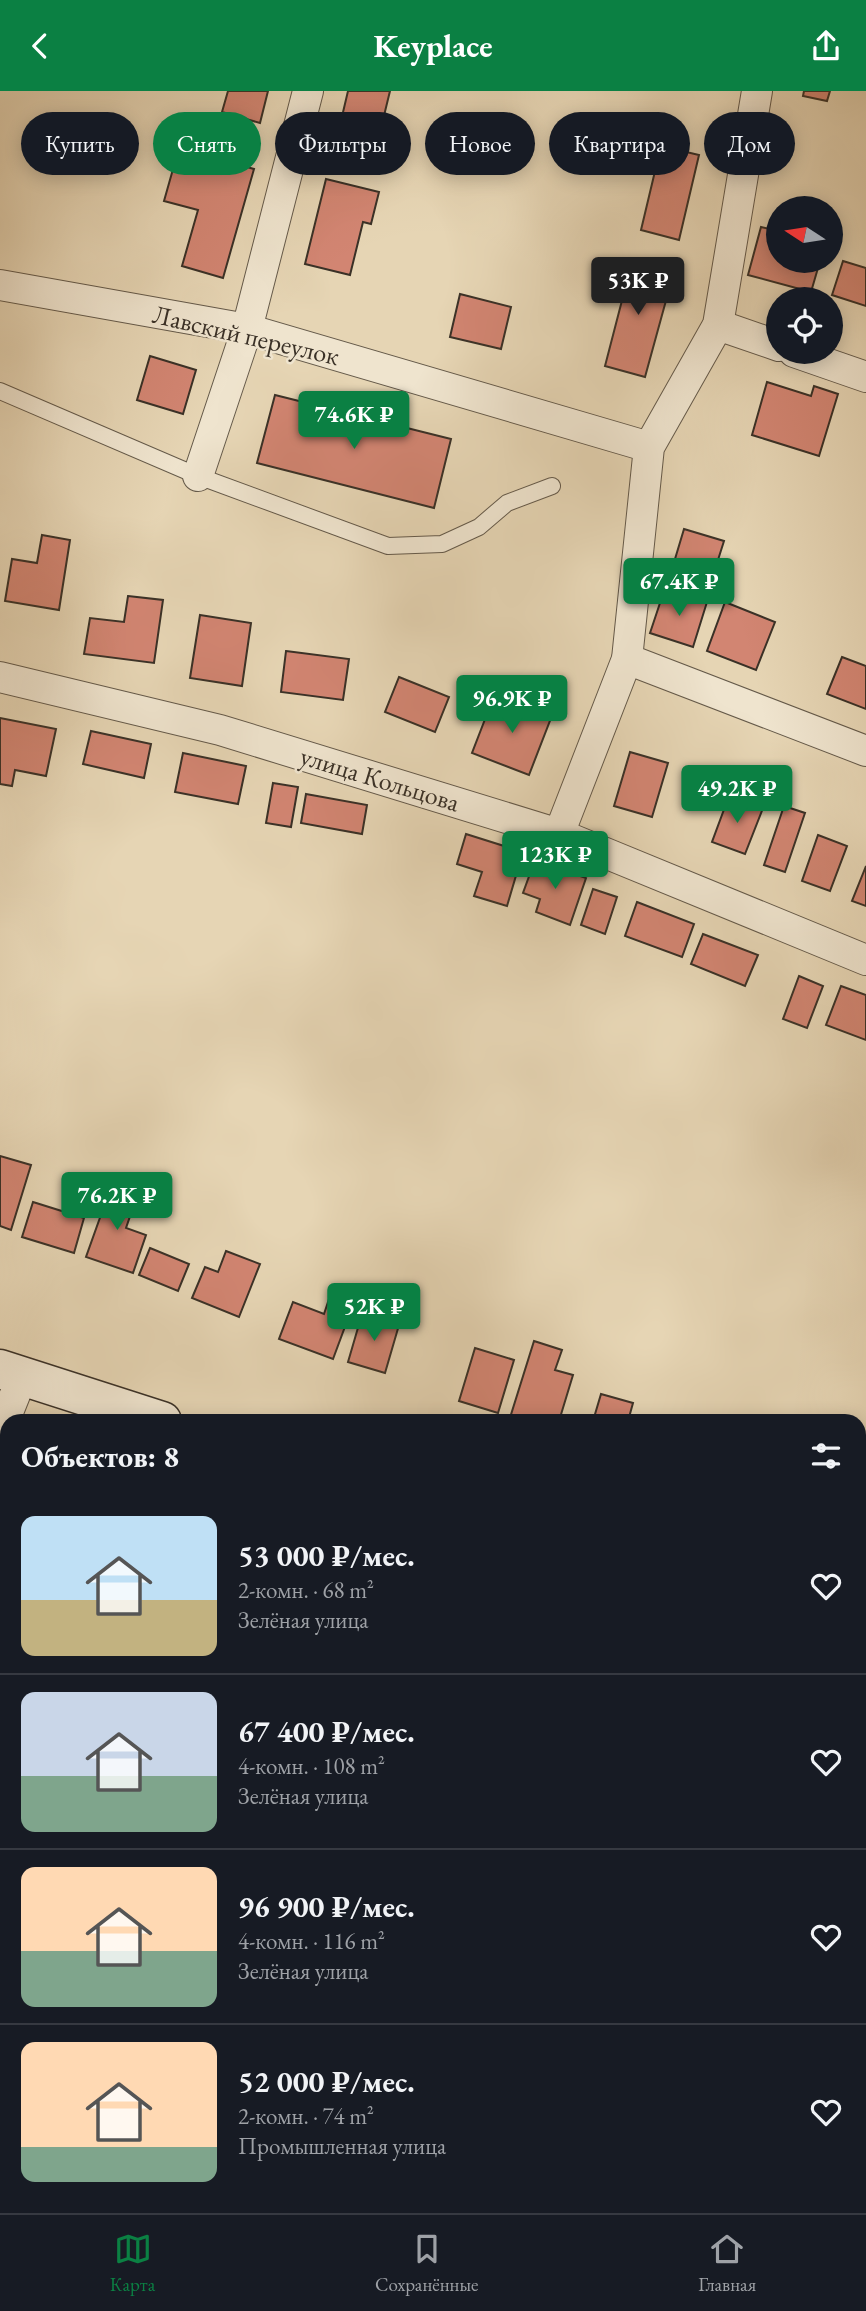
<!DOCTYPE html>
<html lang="ru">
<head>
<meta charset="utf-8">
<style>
	body { margin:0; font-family:"EB Garamond",serif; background:#20242c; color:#f1f3f6; height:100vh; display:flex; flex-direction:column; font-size:26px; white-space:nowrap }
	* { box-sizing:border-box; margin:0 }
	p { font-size:23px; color:#9ea1a6 }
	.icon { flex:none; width:38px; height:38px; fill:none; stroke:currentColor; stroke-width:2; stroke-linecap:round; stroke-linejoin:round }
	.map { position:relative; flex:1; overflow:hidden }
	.sheet { position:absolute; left:0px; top:1323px; width:866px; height:800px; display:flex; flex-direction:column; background:#171b24; border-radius:21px 21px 0 0; box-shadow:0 4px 18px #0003 }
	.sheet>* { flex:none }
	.banner { position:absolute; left:21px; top:21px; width:824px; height:63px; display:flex; gap:14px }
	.needle { width:46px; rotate:282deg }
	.fabs { position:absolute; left:766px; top:105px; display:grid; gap:14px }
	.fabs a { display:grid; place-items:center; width:77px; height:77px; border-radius:50%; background:#171b24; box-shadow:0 4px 18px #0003; font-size:35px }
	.price { position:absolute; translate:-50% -60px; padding:0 16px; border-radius:7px; background:#0b8043; color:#fff; font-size:23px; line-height:46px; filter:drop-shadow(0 2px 4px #0008) }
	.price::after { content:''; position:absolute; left:50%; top:42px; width:21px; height:16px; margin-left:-10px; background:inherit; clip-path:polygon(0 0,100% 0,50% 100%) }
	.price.active { background:#222; color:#fff }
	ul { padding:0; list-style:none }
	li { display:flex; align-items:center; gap:21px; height:175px; padding:0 21px }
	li+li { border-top:2px solid #363941 }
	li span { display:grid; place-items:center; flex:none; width:196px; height:140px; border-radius:14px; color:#555 }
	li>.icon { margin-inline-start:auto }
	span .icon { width:84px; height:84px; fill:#fffc; stroke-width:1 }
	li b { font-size:30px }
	h2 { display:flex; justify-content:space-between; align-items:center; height:84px; padding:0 21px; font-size:30px }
	.chip { padding:0 24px; border-radius:32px; background:#171b24; box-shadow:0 4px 18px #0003; font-size:24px; line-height:63px }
	.chip.active { background:#0b8043; color:#fff }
	header { display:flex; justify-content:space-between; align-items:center; height:91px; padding:0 21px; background:#0b8043; color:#fff; font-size:32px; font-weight:700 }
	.dock { display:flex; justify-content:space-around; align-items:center; height:98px; border-top:2px solid #363941; background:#171b24; font-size:19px; color:#9ea1a6 }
	.dock a { display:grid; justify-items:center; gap:4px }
	.dock .active { color:#0b8043 }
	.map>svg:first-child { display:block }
	.building { fill:#d28572; stroke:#3a3127; stroke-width:2 }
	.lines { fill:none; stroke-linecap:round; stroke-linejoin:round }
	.lane-casing { stroke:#655a4a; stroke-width:18 }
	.street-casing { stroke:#655a4a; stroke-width:32 }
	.secondary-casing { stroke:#3a3127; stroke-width:41 }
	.lane { stroke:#efe4ce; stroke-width:16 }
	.street { stroke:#efe4ce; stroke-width:30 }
	.secondary { stroke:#efe4ce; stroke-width:38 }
	.labels { text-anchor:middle; stroke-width:5; stroke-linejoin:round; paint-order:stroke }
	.street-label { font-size:26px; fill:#3a3127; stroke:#efe4ce }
</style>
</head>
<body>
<header><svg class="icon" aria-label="back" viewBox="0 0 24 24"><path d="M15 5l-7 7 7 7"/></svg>Keyplace<svg class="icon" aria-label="share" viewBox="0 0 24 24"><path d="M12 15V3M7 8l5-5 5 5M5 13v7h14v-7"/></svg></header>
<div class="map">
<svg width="866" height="2122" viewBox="0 0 866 2122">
	<rect width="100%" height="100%" fill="#e6d5b4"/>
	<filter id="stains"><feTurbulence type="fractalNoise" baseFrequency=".00286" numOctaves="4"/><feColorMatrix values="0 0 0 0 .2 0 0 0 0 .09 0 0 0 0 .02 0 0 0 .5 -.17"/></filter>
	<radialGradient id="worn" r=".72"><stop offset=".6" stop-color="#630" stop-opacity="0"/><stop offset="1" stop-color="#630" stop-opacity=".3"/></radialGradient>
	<g class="building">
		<polygon points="228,0 268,0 260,32 222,21"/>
		<polygon points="348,0 390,0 371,78 332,68"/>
		<polygon points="804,0 830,0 827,10 803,5"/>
		<polygon points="661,55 699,64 679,149 641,139"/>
		<polygon points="179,57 254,78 223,187 182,175 198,119 164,110"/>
		<polygon points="326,88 379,101 371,133 363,131 350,184 305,173"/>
		<polygon points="761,136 779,140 779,170 820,170 811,201 748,184"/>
		<polygon points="618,169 673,184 645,286 605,275 626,194 612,191"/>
		<polygon points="843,170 866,177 866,215 832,204"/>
		<polygon points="460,203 511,216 501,258 450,246"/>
		<polygon points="150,265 196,279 183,323 137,309"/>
		<polygon points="767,291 811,305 814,295 838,303 819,365 752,344"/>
		<polygon points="275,304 451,348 434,417 257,372"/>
		<polygon points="684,438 724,450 711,491 672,478"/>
		<polygon points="42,444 70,449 59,519 5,510 12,468 37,472"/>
		<polygon points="665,497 707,511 693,556 650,542"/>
		<polygon points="128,505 163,509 154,572 84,563 90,527 124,531"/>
		<polygon points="725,511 775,531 756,579 707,560"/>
		<polygon points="200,524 251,532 242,595 190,587"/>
		<polygon points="286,560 349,568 343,609 281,601"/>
		<polygon points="842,566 866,575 866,618 827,603"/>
		<polygon points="399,586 449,606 435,641 385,621"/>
		<polygon points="494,605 551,627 529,684 472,662"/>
		<polygon points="0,627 56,638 46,685 15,679 12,695 0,693"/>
		<polygon points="91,640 151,653 144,687 83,673"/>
		<polygon points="630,661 668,672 652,726 614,715"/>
		<polygon points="183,662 246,675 238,713 175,701"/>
		<polygon points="273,692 298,696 291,736 266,732"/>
		<polygon points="306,703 367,714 362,743 301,732"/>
		<polygon points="729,705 763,717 745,763 712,751"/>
		<polygon points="784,715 805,722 785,781 764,774"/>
		<polygon points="466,743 523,761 507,815 474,805 482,781 457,773"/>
		<polygon points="818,744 847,755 830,800 802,790"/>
		<polygon points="535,769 586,787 570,834 536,821 540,808 523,802"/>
		<polygon points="866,775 866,815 852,810"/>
		<polygon points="593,798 617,806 605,843 581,834"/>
		<polygon points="637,811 694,833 682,866 625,845"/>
		<polygon points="703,843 758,864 745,895 691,873"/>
		<polygon points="799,885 823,895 807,937 783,928"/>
		<polygon points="841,895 866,904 866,949 826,934"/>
		<polygon points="0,1065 31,1074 11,1139 0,1135"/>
		<polygon points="112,1093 138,1102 126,1137 146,1144 133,1182 86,1166"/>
		<polygon points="33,1111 84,1127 74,1162 22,1146"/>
		<polygon points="150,1157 189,1173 178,1200 139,1184"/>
		<polygon points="226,1160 260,1173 239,1226 192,1207 205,1176 218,1181"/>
		<polygon points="330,1205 353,1214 333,1268 279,1248 293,1211 324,1223"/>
		<polygon points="362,1223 399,1234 385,1282 348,1271"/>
		<polygon points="534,1250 562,1259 555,1279 573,1284 559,1330 509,1330"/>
		<polygon points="475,1257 514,1269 498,1322 459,1310"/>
		<polygon points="601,1303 633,1312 628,1330 593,1330"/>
	</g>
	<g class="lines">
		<g class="lane-casing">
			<polyline id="lane" points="0,300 198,385 388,455 442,453 479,436 507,412 552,395"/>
		</g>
		<g class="street-casing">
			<g id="street">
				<polyline points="0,194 247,238 649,356"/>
				<polyline points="718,234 779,255"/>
				<polyline points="794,261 866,286"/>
				<polyline points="198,385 247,238 308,0"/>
				<polyline points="627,568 866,660"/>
				<polyline points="0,586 220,639 559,743 866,869"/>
				<polyline points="559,743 627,568 649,356 718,234 757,0"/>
				<polyline points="0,1341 22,1286"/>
			</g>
		</g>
		<g class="secondary-casing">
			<g id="secondary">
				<polyline points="0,1278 162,1330"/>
				<polyline points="859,1579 866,1581"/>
			</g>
		</g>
		<use href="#lane" class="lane"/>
		<use href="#street" class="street"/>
		<use href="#secondary" class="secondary"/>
	</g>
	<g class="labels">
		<g class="street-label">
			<text transform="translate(246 244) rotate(13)" y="9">Лавский переулок</text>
			<text transform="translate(380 688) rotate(17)" y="9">улица Кольцова</text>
		</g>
	</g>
	<rect width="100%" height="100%" filter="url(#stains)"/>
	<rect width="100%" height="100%" fill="url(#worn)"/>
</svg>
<div class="fabs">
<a><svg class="needle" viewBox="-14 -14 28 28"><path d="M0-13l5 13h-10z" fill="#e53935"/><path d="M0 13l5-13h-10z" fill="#9ea1a6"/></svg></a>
<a><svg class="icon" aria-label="locate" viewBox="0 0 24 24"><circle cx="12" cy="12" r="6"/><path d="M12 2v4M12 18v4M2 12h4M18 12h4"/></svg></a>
</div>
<b class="price active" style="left:638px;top:226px">53K ₽</b>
<b class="price" style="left:354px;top:360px">74.6K ₽</b>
<b class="price" style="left:679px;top:527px">67.4K ₽</b>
<b class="price" style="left:512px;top:644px">96.9K ₽</b>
<b class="price" style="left:737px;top:734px">49.2K ₽</b>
<b class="price" style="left:555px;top:800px">123K ₽</b>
<b class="price" style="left:117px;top:1141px">76.2K ₽</b>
<b class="price" style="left:374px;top:1252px">52K ₽</b>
<div class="banner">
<a class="chip">Купить</a>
<a class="chip active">Снять</a>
<a class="chip">Фильтры</a>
<a class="chip">Новое</a>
<a class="chip">Квартира</a>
<a class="chip">Дом</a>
</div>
<section class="sheet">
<h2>Объектов: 8<svg class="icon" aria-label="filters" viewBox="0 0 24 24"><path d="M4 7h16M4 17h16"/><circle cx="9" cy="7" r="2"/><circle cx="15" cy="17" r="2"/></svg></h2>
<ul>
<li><span style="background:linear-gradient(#bfe0f5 60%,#c2b280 0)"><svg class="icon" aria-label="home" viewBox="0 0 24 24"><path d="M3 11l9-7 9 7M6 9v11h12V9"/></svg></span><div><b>53 000 ₽/мес.</b><p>2-комн. · 68 m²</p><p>Зелёная улица</p></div><svg class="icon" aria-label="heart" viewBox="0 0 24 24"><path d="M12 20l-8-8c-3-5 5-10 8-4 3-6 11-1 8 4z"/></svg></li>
<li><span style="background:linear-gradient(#c9d6e8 60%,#7fa58c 0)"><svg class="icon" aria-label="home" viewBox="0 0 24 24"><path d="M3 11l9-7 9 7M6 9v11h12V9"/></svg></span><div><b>67 400 ₽/мес.</b><p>4-комн. · 108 m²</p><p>Зелёная улица</p></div><svg class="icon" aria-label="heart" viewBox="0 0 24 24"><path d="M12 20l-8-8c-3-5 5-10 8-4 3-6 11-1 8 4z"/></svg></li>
<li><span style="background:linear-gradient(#ffd9b3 60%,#7fa58c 0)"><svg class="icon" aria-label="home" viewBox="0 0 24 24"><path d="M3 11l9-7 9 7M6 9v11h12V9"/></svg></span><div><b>96 900 ₽/мес.</b><p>4-комн. · 116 m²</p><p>Зелёная улица</p></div><svg class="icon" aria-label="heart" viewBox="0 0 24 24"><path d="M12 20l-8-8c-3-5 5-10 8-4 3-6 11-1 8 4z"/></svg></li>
<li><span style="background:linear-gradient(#ffd9b3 75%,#7fa58c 0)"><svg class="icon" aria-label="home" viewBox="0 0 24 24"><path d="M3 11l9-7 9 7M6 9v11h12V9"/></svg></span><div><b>52 000 ₽/мес.</b><p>2-комн. · 74 m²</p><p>Промышленная улица</p></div><svg class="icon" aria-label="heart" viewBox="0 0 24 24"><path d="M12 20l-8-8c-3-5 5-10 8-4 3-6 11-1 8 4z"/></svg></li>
</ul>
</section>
</div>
<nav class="dock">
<a class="active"><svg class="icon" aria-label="map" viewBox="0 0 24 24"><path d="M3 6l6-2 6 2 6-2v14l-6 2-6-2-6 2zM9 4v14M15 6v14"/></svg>Карта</a>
<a><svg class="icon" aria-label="saved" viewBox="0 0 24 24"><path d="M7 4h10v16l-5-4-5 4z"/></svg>Сохранённые</a>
<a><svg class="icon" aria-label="home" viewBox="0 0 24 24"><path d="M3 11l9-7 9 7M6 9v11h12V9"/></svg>Главная</a>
</nav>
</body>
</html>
